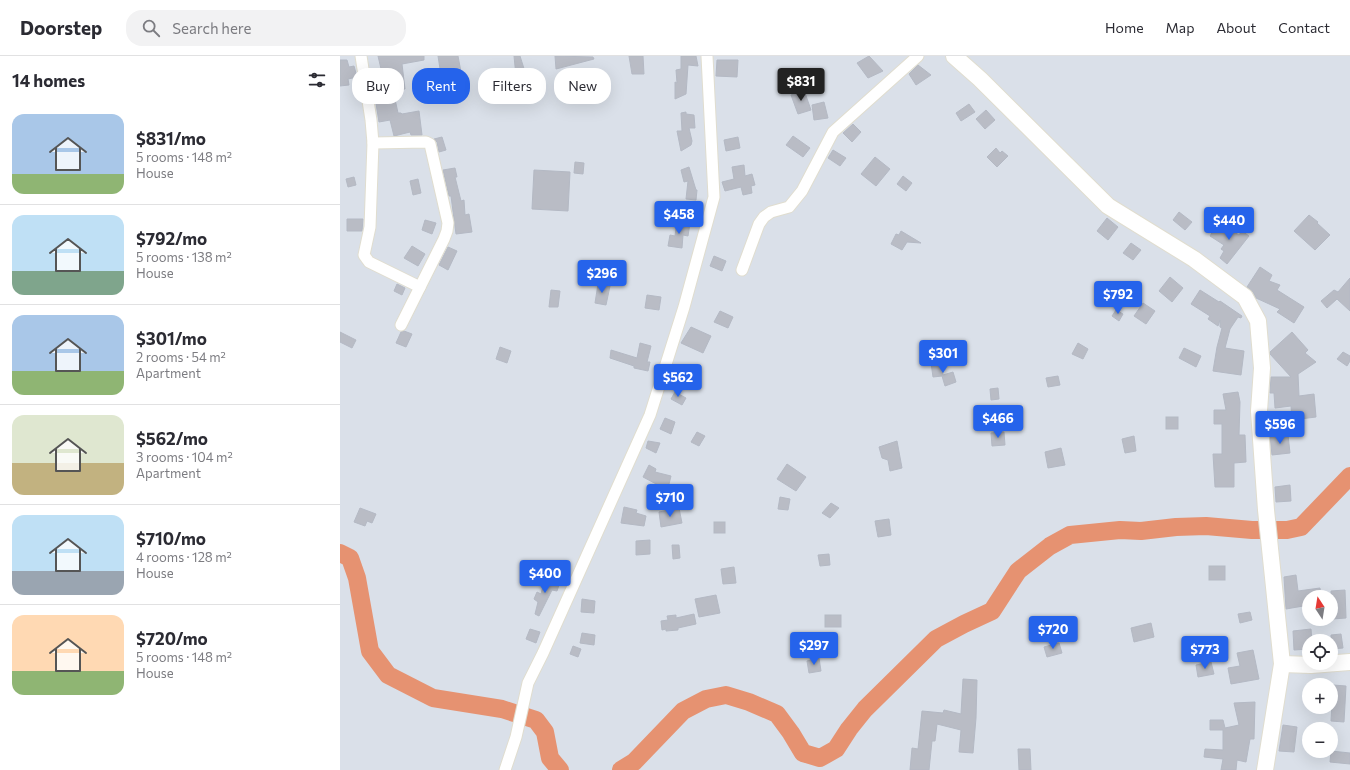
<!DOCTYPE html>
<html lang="en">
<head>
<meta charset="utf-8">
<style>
	body { margin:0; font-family:Commissioner,sans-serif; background:#f2f2f3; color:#2b2b33; height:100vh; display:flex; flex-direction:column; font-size:15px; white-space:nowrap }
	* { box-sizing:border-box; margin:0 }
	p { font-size:13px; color:#7c7c81 }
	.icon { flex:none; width:22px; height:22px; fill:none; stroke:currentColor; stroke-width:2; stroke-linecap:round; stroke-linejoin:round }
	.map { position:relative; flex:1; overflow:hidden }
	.drawer { display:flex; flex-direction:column; background:#fff; width:340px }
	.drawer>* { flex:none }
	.guide { position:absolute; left:12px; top:12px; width:380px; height:36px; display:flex; gap:8px }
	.needle { width:26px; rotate:348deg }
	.buttons { position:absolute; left:962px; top:534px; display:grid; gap:8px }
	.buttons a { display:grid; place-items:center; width:36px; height:36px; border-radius:50%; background:#fff; box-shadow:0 4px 16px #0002; font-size:20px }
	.price { position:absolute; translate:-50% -34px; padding:0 9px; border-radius:4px; background:#2563eb; color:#fff; font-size:13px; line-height:26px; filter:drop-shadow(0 1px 2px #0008) }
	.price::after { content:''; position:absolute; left:50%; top:24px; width:12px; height:9px; margin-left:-6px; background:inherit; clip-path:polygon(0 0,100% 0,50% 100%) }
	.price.selected { background:#222; color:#fff }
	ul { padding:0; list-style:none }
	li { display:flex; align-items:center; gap:12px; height:100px; padding:0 12px }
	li+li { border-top:1px solid #e1e1e2 }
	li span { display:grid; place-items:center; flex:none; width:112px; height:80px; border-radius:12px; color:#555 }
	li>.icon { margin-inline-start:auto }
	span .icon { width:48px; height:48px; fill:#fffc; stroke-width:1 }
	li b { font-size:17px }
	h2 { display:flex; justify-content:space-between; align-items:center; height:48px; padding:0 12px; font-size:17px }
	.tag { padding:0 14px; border-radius:16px; background:#fff; box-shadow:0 4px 16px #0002; font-size:14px; line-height:36px }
	.tag.selected { background:#2563eb; color:#fff }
	header { display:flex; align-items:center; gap:24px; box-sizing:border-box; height:56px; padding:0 20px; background:#fff; border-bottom:1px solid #e1e1e2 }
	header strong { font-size:19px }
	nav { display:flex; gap:22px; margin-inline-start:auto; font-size:14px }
	.search { width:280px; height:36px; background:#f2f2f3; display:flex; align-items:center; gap:10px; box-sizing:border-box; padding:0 14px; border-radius:16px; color:#7c7c81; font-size:15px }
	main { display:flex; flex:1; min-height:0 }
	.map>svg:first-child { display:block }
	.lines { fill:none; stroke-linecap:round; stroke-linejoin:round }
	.river { stroke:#e69271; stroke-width:18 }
	.building { fill:#b9bcc5; stroke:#b4b9c4 }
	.street-casing { stroke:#e0ddcf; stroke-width:13 }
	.secondary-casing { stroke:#e0ddcf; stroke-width:18 }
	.street { stroke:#fff; stroke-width:11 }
	.secondary { stroke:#fff; stroke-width:16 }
</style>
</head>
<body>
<header>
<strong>Doorstep</strong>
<div class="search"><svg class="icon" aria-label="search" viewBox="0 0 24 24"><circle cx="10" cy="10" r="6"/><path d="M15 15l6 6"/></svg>Search here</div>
<nav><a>Home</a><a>Map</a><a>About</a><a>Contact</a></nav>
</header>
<main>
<section class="drawer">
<h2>14 homes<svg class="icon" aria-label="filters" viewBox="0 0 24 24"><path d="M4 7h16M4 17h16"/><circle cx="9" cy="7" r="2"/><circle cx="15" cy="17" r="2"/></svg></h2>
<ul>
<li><span style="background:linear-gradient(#a9c7e8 75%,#8fb573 0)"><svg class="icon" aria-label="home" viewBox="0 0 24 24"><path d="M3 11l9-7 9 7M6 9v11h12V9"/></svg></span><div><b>$831/mo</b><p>5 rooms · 148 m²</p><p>House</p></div></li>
<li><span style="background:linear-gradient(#bfe0f5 70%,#7fa58c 0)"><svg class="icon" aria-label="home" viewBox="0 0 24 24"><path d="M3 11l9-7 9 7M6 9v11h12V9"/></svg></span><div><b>$792/mo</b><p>5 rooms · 138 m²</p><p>House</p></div></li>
<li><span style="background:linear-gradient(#a9c7e8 70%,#8fb573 0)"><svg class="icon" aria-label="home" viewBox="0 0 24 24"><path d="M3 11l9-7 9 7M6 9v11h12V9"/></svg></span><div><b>$301/mo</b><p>2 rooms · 54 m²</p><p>Apartment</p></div></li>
<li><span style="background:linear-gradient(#dfe7d0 60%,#c2b280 0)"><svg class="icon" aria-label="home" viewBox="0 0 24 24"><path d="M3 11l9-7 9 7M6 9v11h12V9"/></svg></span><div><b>$562/mo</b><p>3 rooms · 104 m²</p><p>Apartment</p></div></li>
<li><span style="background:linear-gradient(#bfe0f5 70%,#9aa5b1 0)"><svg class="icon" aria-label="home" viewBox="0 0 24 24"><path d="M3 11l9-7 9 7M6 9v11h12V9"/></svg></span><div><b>$710/mo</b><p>4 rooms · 128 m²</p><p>House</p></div></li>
<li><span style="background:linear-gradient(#ffd9b3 70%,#8fb573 0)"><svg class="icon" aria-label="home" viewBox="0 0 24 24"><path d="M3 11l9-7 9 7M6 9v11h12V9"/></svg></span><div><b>$720/mo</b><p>5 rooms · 148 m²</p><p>House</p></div></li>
</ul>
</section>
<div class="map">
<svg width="1010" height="714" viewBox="0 0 1010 714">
	<rect width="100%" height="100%" fill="#dae0e9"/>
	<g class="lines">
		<g class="river">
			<polyline points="0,497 10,502 17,522 30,595 48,619 93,642 162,653 196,664 205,676 210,702 220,714"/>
			<polyline points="281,714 294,706 343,655 366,643 386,639 409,646 437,658 451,677 463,697 480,702 496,693 509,673 525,653 596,583 624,568 652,555 678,515 710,490 730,479 780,474 801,475 836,471 866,470 912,474 947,474 961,471 1010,420"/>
		</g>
	</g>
	<g class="building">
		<polygon points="38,0 84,0 84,4 62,8 65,33 53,34 58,57 61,57 62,58 79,55 82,79 71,79 70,76 54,80 50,64 39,66 33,29 39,28 37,18 42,17"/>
		<polygon points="98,0 118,0 121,16 101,19"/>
		<polygon points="174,0 180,0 186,19 176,20"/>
		<polygon points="215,0 253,1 254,3 216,13"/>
		<polygon points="289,0 303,0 304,18 292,18"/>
		<polygon points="341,0 356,0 358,10 348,9 346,38 335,43 335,26 337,27 336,14 341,13"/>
		<polygon points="529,0 543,15 528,22 517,7"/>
		<polygon points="0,4 7,4 9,11 14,10 17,21 8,23 9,29 0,30"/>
		<polygon points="377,4 398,4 397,21 376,20"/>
		<polygon points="578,9 591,19 576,29 569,18"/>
		<polygon points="464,34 471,54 458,58 451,39"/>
		<polygon points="484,46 488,62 474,64 472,49"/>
		<polygon points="629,48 635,56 621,65 616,57"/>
		<polygon points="646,54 655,64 645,73 636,63"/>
		<polygon points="346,56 346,58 354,59 355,72 349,72 352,85 351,89 341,95 337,75 342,75 341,57"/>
		<polygon points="513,68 521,76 512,86 503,77"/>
		<polygon points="453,80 470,92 463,101 446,89"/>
		<polygon points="102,81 106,94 99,96 97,86 94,83"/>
		<polygon points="398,81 400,92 386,95 384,84"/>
		<polygon points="656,92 660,97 662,95 668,100 657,111 647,101"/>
		<polygon points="493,94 506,102 500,110 488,102"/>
		<polygon points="535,101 550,113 536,130 521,118"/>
		<polygon points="235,106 244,107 243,118 234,117"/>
		<polygon points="404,109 405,120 412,118 415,129 411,130 412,137 403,139 401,131 385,135 382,126 394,123 392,111"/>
		<polygon points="349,111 356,134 357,134 356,144 346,143 348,125 344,126 341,114"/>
		<polygon points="115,112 117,121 115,121 121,145 124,144 125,159 129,158 132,176 116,178 111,140 109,140 103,114"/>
		<polygon points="194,114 230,116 228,155 192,153"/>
		<polygon points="563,120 572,127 566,135 557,128"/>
		<polygon points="14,121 16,129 8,131 6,123"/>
		<polygon points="78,123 81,137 73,139 70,125"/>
		<polygon points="839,156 852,166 845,174 833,164"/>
		<polygon points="969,159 978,166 977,167 990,179 975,194 954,175"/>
		<polygon points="767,162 778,171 768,184 757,175"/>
		<polygon points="7,163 23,163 22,175 7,175"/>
		<polygon points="85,164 96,167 92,178 82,174"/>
		<polygon points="337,165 350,167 348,180 343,179 342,192 328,190 330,179 335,180"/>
		<polygon points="878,167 899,179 902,175 909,180 887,208 880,202 884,195 881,193 884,189 870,180"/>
		<polygon points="561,175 581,187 567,186 562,194 551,188 556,178 559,179"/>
		<polygon points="791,187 801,194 793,204 783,197"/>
		<polygon points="72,190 85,198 78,210 64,202"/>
		<polygon points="108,191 117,195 108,214 99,209"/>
		<polygon points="374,200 386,205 382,215 370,210"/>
		<polygon points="920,211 932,219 929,225 940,229 937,234 964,251 954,267 937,256 940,253 916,242 913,236 907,231"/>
		<polygon points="830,221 843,232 832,246 819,235"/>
		<polygon points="1010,222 1010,255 997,243 987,252 981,245 994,234 998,236"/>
		<polygon points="57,228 65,232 62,239 54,235"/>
		<polygon points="258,228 270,230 266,249 255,247"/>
		<polygon points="211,234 220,235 218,251 209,251"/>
		<polygon points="860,234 879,246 880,245 902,260 901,262 898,261 890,273 885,292 904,295 901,319 873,315 877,291 882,272 880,271 880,264 878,270 868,263 870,260 851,248"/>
		<polygon points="307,239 321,241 319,254 305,252"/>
		<polygon points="803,247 815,255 806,268 794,260"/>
		<polygon points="776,254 783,258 779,265 772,260"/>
		<polygon points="380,255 393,261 388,272 374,266"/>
		<polygon points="351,271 371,280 363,297 341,287"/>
		<polygon points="64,275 72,278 66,291 56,287 61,276"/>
		<polygon points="0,276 16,284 12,292 0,286"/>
		<polygon points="952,276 968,294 965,297 976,306 958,318 959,340 974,338 976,361 952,364 951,350 935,352 934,337 930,337 931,321 951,321 930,298 930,296"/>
		<polygon points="300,287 311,290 307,306 310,306 308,315 294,312 294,310 270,302 271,294 297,302"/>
		<polygon points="738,287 748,293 743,303 732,298"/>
		<polygon points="160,291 171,295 167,307 156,303"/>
		<polygon points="844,292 861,300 856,311 839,302"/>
		<polygon points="1003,296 1010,300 1010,305 1007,310 997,303"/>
		<polygon points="601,306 603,319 613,316 616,326 605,330 602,320 593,321 591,307"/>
		<polygon points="718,320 720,329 708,331 706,322"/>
		<polygon points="658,332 659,343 651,344 650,333"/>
		<polygon points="335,336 346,342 342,349 331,343"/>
		<polygon points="898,336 900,346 899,379 905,379 906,406 894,407 894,431 875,431 873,398 882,398 882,368 874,368 874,354 886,354 883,338"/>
		<rect x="826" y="361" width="12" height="12"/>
		<polygon points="325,362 335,366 331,378 320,373"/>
		<polygon points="357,376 365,380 359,390 351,386"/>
		<polygon points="664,376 665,389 652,390 651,377"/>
		<polygon points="948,379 950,397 932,399 930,381"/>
		<polygon points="794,380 796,395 785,397 782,383"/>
		<polygon points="308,385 320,387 316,397 306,392"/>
		<polygon points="557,385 562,412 550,415 548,404 542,402 539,391"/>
		<polygon points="721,392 725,409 708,412 705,396"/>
		<polygon points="447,408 466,421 456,435 437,423"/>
		<polygon points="309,409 316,413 315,416 331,420 328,432 320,430 303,421"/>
		<polygon points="950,429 951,445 936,446 935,431"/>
		<polygon points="440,441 450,443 448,454 438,453"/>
		<polygon points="491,447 499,452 490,462 482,457"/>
		<polygon points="284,451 297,454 296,457 306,460 304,470 281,467"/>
		<polygon points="20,452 36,458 32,467 27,465 25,470 14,466"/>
		<polygon points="339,452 342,467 321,471 319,456"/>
		<polygon points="549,463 551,479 538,481 535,465"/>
		<rect x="374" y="466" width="11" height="11"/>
		<polygon points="310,484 310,498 296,499 296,485"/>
		<polygon points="332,489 339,489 340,502 333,503"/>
		<polygon points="489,498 490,509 480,510 478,499"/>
		<rect x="869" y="510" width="16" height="14"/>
		<polygon points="394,511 396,527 383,528 381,513"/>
		<polygon points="956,519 958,535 980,532 981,541 969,541 969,549 946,553 944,521"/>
		<polygon points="205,522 220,526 217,535 212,534 199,560 195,558 198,546 194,543 197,536 201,538"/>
		<polygon points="1005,534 1006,562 992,563 991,535"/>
		<polygon points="376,539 380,557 359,561 355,543"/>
		<polygon points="242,543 255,545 254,557 241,556"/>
		<polygon points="910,556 912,564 900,567 898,558"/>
		<polygon points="354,558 356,568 338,572 338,574 326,575 326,573 322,574 321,565 328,564 327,560 336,559 336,562"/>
		<rect x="485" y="559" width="16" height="12"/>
		<polygon points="811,567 814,581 794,586 791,572"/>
		<polygon points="190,573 200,576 196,587 186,583"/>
		<polygon points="971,573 972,585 969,585 969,593 954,594 953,575"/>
		<polygon points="242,577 255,579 254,589 240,587"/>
		<polygon points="1001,578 1003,592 991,593 991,579"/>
		<polygon points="719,587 722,597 707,601 704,591"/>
		<polygon points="233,590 241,593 238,601 230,598"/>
		<polygon points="913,594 919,623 891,628 888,612 900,610 897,597"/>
		<polygon points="479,602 481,615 469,617 467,605"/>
		<polygon points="871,606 874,618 858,621 856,609"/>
		<polygon points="623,623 637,624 636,662 633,697 619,696 621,674 597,668 595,685 592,685 589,714 570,714 572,692 578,693 582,655 603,657 604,654 621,658"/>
		<polygon points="993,629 1006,630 1004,666 991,665"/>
		<polygon points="915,646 914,683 910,683 906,706 897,704 896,714 881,714 883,703 864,701 865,693 883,694 883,674 870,674 870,664 883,664 885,672 899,669 894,647"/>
		<polygon points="943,669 957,671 954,696 939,695"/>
		<polygon points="678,693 690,693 691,714 679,714"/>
		<polygon points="991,695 1010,697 1010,708 990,706"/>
	</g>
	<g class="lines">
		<g class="street-casing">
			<g id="street">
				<polyline points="21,0 31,64 33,87 30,171 24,199 29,206 80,231"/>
				<polyline points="33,87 86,86 90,88 108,167 107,175 104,183 61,269"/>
				<polyline points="402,214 419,168 424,161 431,156 449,151 462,135 493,76 578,0"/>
				<polyline points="165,714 176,681 188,627 203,597 310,359 344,251 374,141 367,0"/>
			</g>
		</g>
		<g class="secondary-casing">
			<g id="secondary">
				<polyline points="614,0 640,23 768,150 854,203 905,241 918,265 922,312 919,355 926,454 942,608 925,714"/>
				<polyline points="942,608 971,609 1010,606"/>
			</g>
		</g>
		<use href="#street" class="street"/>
		<use href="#secondary" class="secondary"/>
	</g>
</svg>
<div class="buttons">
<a><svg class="needle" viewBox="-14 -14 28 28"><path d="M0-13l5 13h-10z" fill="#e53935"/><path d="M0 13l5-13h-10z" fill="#7c7c81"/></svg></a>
<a><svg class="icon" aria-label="locate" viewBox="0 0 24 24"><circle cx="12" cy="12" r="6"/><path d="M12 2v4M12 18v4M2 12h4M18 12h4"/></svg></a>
<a>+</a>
<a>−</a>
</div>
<b class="price selected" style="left:461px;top:46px">$831</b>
<b class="price" style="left:339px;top:179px">$458</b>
<b class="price" style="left:889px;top:185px">$440</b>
<b class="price" style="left:262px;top:238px">$296</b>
<b class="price" style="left:778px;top:259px">$792</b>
<b class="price" style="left:603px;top:318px">$301</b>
<b class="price" style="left:338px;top:342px">$562</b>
<b class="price" style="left:658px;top:383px">$466</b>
<b class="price" style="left:940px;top:389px">$596</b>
<b class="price" style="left:330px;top:462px">$710</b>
<b class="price" style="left:205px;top:538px">$400</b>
<b class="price" style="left:713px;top:594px">$720</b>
<b class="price" style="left:474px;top:610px">$297</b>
<b class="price" style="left:865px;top:614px">$773</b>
<div class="guide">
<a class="tag">Buy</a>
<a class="tag selected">Rent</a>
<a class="tag">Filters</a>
<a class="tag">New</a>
</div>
</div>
</main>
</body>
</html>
